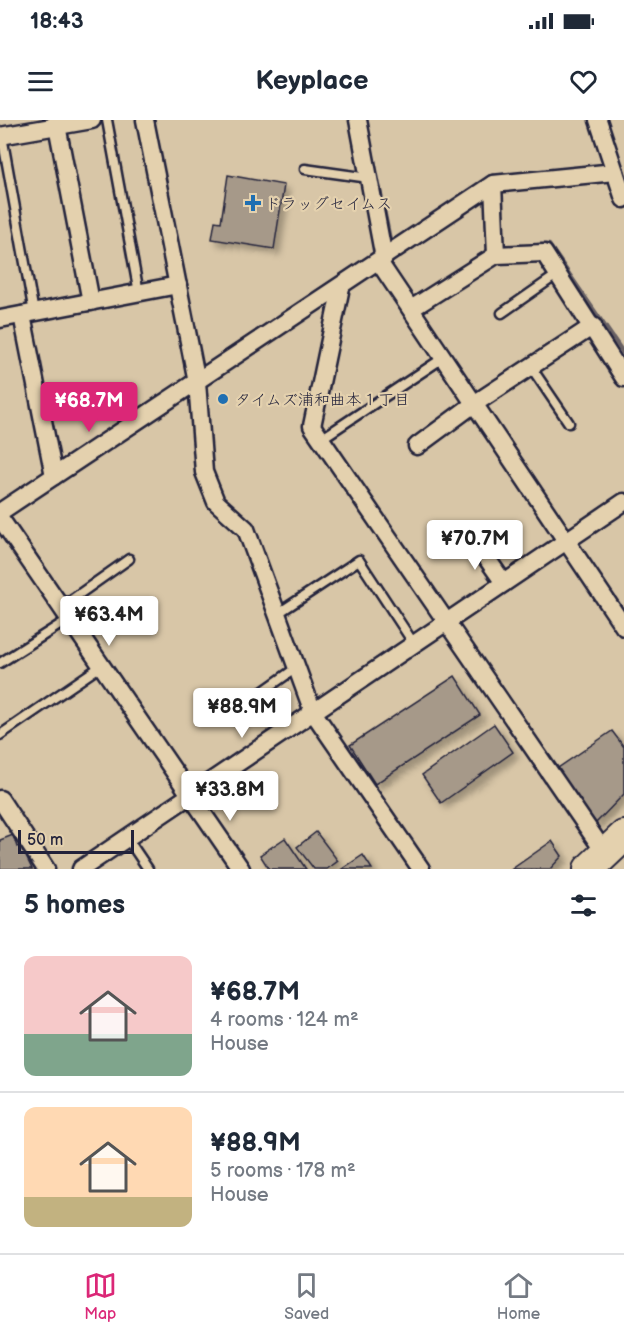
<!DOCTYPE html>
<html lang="en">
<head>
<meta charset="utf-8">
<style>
	body { margin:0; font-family:"Balsamiq Sans","Klee One",sans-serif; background:#f2f2f3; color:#1f2937; height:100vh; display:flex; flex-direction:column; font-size:22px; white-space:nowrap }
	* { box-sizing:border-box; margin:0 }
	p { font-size:20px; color:#747a83 }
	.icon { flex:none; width:33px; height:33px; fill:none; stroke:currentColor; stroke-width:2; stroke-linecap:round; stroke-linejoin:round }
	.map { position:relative; height:749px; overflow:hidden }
	.panel { display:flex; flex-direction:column; background:#fff; flex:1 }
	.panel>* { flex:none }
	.scale { position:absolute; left:18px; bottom:15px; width:116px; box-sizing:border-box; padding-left:6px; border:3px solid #22223b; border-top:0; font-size:16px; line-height:21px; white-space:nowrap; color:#22223b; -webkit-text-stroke:4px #e4d1ae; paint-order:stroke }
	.price { position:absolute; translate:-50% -51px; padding:0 14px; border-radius:6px; background:#fff; color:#222; font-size:20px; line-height:39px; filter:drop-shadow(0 2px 3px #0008) }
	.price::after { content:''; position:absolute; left:50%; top:36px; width:18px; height:14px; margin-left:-9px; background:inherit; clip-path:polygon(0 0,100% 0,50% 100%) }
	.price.selected { background:#db2777; color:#fff }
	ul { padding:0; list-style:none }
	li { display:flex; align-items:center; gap:18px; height:150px; padding:0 24px }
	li+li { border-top:2px solid #e0e1e3 }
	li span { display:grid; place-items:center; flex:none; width:168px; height:120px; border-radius:12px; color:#555 }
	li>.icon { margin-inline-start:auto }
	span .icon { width:72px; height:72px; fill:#fffc; stroke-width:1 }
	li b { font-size:26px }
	h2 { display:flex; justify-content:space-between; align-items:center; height:72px; padding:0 24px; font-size:26px }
	.status { display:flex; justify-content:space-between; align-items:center; height:42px; padding:0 30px; background:#fff; direction:ltr }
	.status svg { height:16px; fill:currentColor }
	header { display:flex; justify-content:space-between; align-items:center; height:78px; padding:0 24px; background:#fff; font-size:27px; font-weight:600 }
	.menu { display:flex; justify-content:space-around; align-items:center; height:84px; border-top:2px solid #e0e1e3; background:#fff; font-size:16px; color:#747a83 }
	.menu a { display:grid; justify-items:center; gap:3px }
	.menu .selected { color:#db2777 }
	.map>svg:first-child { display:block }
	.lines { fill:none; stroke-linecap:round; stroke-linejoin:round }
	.stream { stroke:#676064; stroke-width:4.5 }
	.building { fill:#a69989; stroke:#22223b; stroke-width:1.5; filter:url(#shadow) }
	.lane-casing { stroke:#22223b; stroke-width:13 }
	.street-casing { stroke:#22223b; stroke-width:21 }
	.highway-casing { stroke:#22223b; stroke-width:34 }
	.lane { stroke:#e4d1ae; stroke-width:8 }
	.street { stroke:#e4d1ae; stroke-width:16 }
	.highway { stroke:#e4d1ae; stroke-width:30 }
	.poi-dot { fill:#1f6fb2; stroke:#e4d1ae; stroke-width:2 }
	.labels { text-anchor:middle; stroke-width:4.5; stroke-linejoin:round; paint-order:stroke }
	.poi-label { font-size:16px; fill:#22223b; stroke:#e4d1ae; text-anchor:start }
</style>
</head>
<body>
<div class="status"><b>18:43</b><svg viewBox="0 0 49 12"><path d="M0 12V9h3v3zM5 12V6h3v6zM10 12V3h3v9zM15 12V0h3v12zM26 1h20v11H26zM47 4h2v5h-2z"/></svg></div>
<header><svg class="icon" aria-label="menu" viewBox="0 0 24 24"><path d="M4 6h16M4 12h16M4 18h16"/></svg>Keyplace<svg class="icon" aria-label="heart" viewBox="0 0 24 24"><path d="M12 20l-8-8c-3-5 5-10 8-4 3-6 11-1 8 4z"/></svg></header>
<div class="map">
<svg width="624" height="749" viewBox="0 0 624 749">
	<defs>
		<filter id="shadow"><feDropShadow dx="5.5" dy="5.5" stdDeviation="3" flood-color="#0004"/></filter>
	</defs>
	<rect width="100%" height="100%" fill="#d8c6a7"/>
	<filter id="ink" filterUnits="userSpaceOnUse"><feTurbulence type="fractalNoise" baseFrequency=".0167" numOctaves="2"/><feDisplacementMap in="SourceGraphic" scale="12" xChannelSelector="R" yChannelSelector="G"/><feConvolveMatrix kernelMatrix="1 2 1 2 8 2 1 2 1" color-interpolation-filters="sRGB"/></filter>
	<g filter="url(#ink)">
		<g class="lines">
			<g class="stream">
				<polyline points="379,66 391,125"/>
				<polyline points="538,125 549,125 624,234"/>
			</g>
		</g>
		<g class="building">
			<polygon points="228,55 284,65 274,129 212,119 215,101 221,102"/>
			<polygon points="455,556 480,595 375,664 350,625"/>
			<polygon points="494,604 513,632 441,683 422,655"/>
			<polygon points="612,611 624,627 624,674 595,704 558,648"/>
			<polygon points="316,712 338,741 327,749 314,749 297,727"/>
			<polygon points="13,715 17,727 21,726 32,749 0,749 0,720"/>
			<polygon points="285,718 306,749 269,749 260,735"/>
			<polygon points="552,721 562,736 550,749 512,749"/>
			<polygon points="363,735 372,749 342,749"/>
		</g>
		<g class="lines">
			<g class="lane-casing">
				<g id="lane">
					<polyline points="107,0 139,173"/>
					<polyline points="2,16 34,193"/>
					<polyline points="305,49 369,58"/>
					<polyline points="502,193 558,154"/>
					<polyline points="531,247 569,303"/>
					<polyline points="321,319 443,238"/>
					<polyline points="61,487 129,439"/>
					<polyline points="277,494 359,440 414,524"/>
					<polyline points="0,543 69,499"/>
					<polyline points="238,589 296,548"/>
					<polyline points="0,615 101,546"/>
					<polyline points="127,718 148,749"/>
				</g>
			</g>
			<g class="street-casing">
				<g id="street">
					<polyline points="56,0 91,182"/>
					<polyline points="145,0 197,262 204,352 216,382 246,409 313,592 421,749"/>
					<polyline points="358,0 384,138"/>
					<polyline points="598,0 624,79"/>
					<polyline points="0,16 92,0"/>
					<polyline points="493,64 496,135"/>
					<polyline points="379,142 624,507"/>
					<polyline points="341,167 312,306 605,733"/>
					<polyline points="411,189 496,135 544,133 624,258"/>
					<polyline points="22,195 54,356"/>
					<polyline points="0,199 178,165"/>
					<polyline points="417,326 474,284 593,206"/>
					<polyline points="0,392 493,64 615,52"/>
					<polyline points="0,398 241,749"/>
					<polyline points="474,420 504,463"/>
					<polyline points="0,679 46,749"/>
					<polyline points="81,749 624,382"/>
				</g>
			</g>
			<g class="highway-casing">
				<polyline id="highway" points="589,749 624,716"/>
			</g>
			<use href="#lane" class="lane"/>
			<use href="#street" class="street"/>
			<use href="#highway" class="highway"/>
		</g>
	</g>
	<g class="poi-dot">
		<path d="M250 74h6v6h6v6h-6v6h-6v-6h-6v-6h6z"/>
		<circle cx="223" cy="279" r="6"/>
	</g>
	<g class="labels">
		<g class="poi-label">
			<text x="265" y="89">ドラッグセイムス</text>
			<text x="235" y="285">タイムズ浦和曲本１丁目</text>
		</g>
	</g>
</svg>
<div class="scale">50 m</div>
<b class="price selected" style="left:89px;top:313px">¥68.7M</b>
<b class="price" style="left:475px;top:451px">¥70.7M</b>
<b class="price" style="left:109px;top:527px">¥63.4M</b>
<b class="price" style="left:242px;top:619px">¥88.9M</b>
<b class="price" style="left:230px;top:702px">¥33.8M</b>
</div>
<section class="panel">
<h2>5 homes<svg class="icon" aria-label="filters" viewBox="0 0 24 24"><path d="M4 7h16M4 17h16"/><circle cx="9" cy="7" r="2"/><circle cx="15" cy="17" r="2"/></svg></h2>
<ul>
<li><span style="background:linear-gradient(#f6c9c9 65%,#7fa58c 0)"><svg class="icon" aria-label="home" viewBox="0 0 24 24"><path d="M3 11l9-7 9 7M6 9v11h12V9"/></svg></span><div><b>¥68.7M</b><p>4 rooms · 124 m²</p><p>House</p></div></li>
<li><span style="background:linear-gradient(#ffd9b3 75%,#c2b280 0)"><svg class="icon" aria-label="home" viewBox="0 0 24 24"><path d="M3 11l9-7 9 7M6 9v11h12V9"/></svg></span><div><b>¥88.9M</b><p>5 rooms · 178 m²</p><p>House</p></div></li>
</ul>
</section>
<nav class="menu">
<a class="selected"><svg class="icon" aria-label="map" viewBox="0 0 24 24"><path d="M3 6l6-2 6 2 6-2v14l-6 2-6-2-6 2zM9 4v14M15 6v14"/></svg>Map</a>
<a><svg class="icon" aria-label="saved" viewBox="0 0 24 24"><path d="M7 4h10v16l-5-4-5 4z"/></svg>Saved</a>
<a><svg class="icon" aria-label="home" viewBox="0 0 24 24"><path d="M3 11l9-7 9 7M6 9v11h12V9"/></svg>Home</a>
</nav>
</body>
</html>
